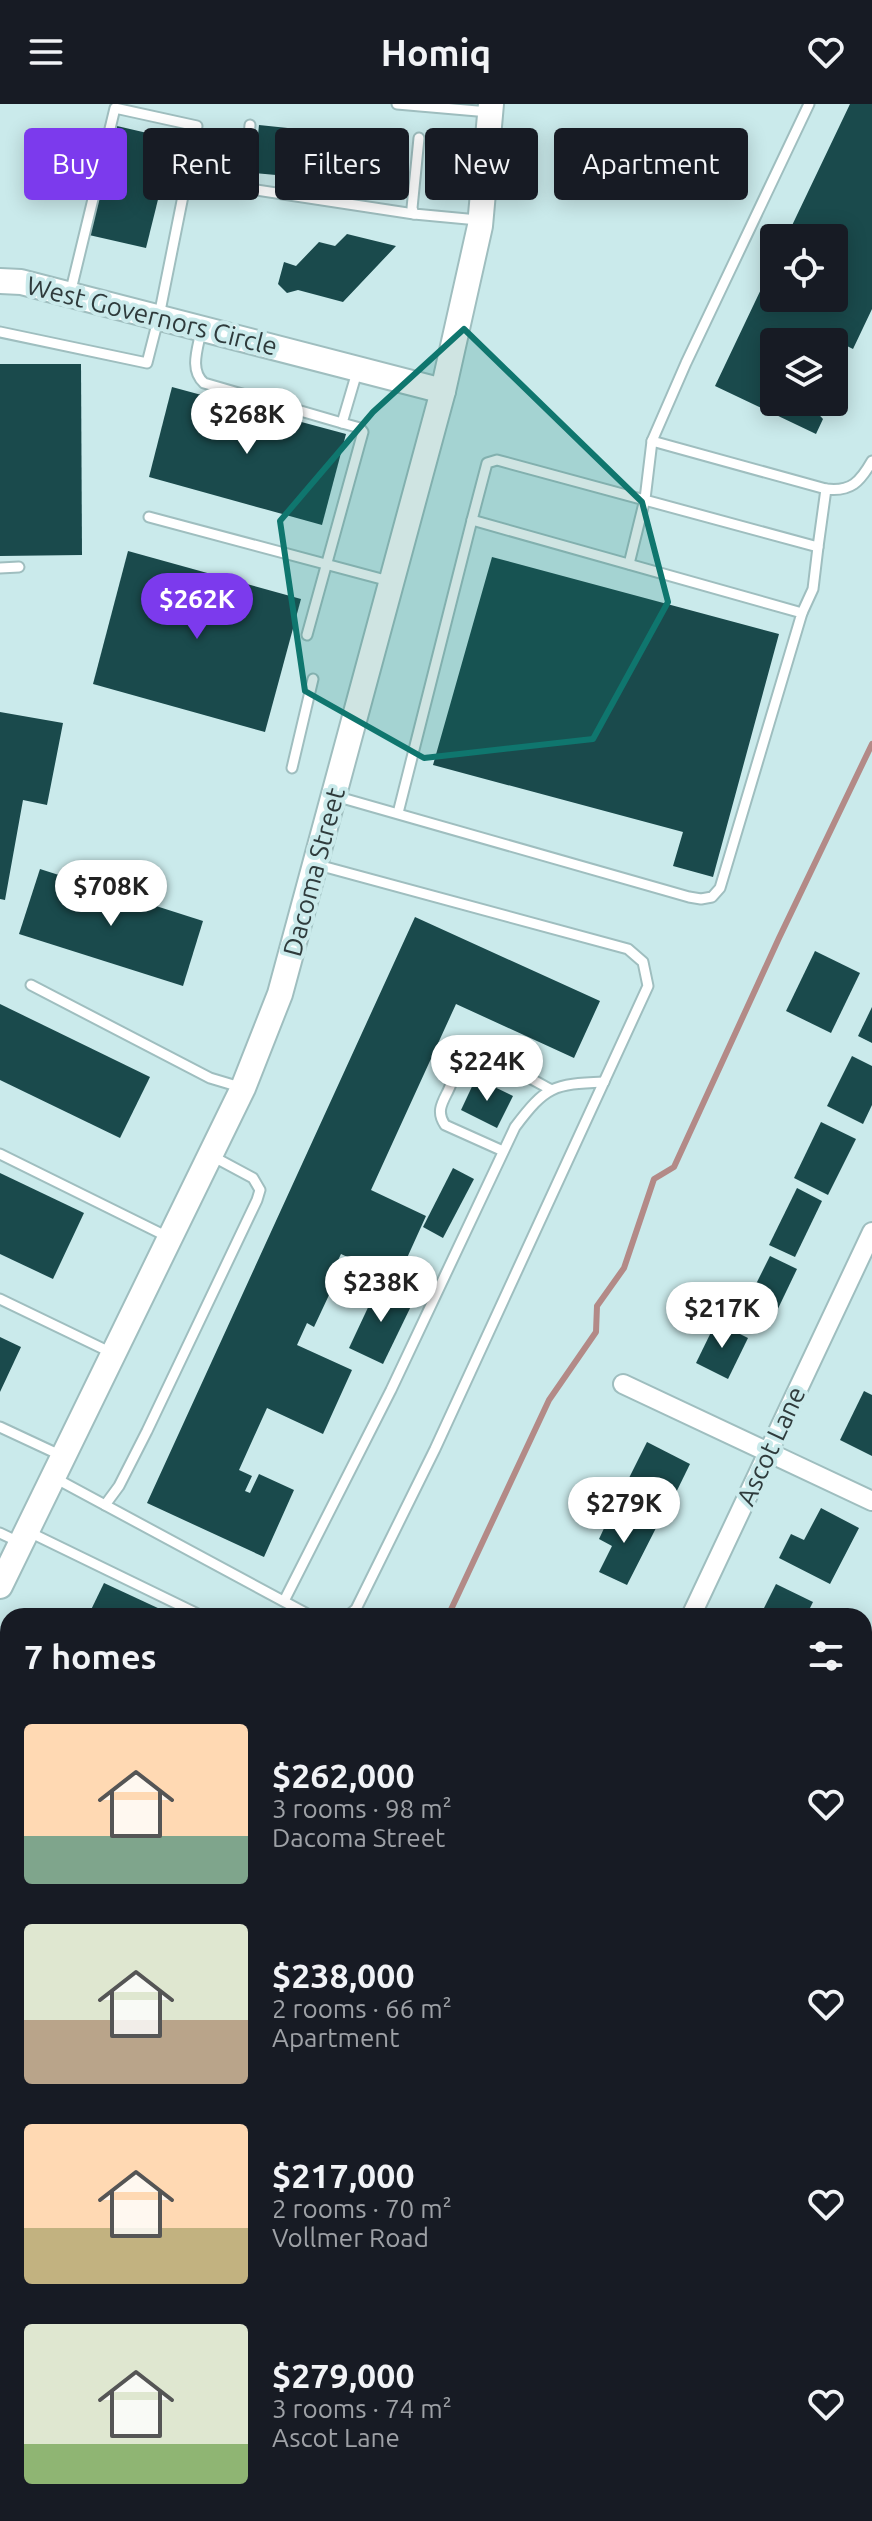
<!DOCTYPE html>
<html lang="en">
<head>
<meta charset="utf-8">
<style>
	body { margin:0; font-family:Ubuntu,sans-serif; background:#242831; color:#f1f3f6; height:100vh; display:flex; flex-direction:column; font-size:30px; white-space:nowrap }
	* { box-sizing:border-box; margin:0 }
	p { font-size:26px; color:#9ea1a6 }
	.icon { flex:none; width:44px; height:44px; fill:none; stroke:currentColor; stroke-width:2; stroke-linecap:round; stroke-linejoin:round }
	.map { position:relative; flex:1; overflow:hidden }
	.panel { position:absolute; left:0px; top:1504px; width:872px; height:914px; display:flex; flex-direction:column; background:#171b24; border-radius:24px 24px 0 0; box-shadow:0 4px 20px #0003 }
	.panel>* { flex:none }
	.guide { position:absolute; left:24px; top:24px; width:824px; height:72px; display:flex; gap:16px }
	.buttons { position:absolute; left:760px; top:120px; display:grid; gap:16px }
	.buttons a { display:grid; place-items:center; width:88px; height:88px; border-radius:8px; background:#171b24; box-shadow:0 4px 20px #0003; font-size:40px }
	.price { position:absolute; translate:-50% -68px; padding:0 18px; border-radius:28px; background:#fff; color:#222; font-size:26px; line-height:52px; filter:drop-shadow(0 2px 4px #0008) }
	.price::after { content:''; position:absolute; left:50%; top:48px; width:24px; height:18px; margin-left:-12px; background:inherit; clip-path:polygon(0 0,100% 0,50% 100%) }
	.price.active { background:#7c3aed; color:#fff }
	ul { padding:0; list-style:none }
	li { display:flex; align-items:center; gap:24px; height:200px; padding:0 24px }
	li span { display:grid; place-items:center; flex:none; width:224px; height:160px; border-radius:8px; color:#555 }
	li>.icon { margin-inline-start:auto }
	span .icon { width:96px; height:96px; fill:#fffc; stroke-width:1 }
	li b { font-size:34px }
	h2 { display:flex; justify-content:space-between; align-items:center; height:96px; padding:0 24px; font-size:34px }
	.pill { padding:0 28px; border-radius:8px; background:#171b24; box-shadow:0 4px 20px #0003; font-size:28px; line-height:72px }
	.pill.active { background:#7c3aed; color:#fff }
	header { display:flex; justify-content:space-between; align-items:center; height:104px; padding:0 24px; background:#171b24; font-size:36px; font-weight:600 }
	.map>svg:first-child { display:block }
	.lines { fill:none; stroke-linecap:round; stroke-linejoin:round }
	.stream { stroke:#b38a87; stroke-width:6 }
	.building { fill:#1a4a4c }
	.lane-casing { stroke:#9fbebf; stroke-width:13 }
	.street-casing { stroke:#9fbebf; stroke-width:22 }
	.secondary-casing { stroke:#9fbebf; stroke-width:28 }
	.lane { stroke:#fff; stroke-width:9 }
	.street { stroke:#fff; stroke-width:18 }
	.secondary { stroke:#fff; stroke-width:24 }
	.marked { fill:#0f766e; fill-opacity:0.2; stroke:#0f766e; stroke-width:6; stroke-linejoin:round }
	.labels { text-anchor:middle; stroke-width:8; stroke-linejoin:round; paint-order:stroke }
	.street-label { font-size:26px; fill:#2f3b3c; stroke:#caeaeb }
</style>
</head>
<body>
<header><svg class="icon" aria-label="menu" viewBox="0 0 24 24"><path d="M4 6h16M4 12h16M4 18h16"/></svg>Homiq<svg class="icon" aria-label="heart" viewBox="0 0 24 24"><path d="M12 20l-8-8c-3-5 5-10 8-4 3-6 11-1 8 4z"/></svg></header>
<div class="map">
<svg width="872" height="2417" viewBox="0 0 872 2417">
	<rect width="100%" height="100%" fill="#caeaeb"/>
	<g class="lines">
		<g class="stream">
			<polyline points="448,1512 549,1296 596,1228 597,1202 624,1164 654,1075 674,1063 779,834 872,640"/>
			<polyline points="14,2417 17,2410"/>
		</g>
	</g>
	<g class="building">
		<polygon points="850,0 872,0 872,205 853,245 839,238 834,248 834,238 774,238 774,298 810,298 809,300 823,315 816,330 715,282 774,158 774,194 834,194 834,134 786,134"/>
		<polygon points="259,21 383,34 378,85 276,75 276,71 254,69"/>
		<polygon points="117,22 173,35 146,144 89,131"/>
		<polygon points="347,130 396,142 343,198 298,186 287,189 278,180 284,158 296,162 319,138 335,142"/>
		<polygon points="0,260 81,260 82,451 0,452"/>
		<polygon points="172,283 346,330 322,421 149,373"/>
		<polygon points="128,447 301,495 265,628 93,580"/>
		<polygon points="492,453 779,530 713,773 673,762 683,728 433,661"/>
		<polygon points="0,608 63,619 47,701 23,696 5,796 0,795"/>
		<polygon points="40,765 203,817 183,882 19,830"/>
		<polygon points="415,813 600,897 574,954 456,900 371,1086 426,1112 397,1176 341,1150 331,1171 337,1174 314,1223 307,1219 297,1241 352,1266 323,1330 267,1304 239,1366 252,1372 245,1387 250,1389 259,1370 294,1386 264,1453 147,1399"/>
		<polygon points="815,847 860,869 831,929 786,907"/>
		<polygon points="0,900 150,973 120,1034 0,976"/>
		<polygon points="872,903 872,939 858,932"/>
		<polygon points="852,952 872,962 872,1001 863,1020 827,1002"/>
		<polygon points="476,974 513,992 497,1024 461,1006"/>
		<polygon points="821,1018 856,1035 828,1091 794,1074"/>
		<polygon points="453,1064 474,1075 443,1134 423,1123"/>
		<polygon points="0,1069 84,1109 53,1175 0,1150"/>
		<polygon points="797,1084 822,1097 795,1153 769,1141"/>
		<polygon points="770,1152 797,1165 774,1213 746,1200"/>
		<polygon points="379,1180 414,1196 383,1260 349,1244"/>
		<polygon points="716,1218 748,1234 728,1275 696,1259"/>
		<polygon points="0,1233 21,1243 0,1288"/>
		<polygon points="864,1287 872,1291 872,1352 840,1336"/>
		<polygon points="647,1338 690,1360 666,1409 622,1388"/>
		<polygon points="614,1403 656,1424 627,1481 599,1468 612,1442 599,1435"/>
		<polygon points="821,1404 859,1424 830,1480 779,1454 791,1430 804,1436"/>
		<polygon points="104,1479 175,1512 88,1512"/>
		<polygon points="776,1480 813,1498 806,1512 760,1512"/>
		<polygon points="864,1632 872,1635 872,1714 864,1711"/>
		<polygon points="8,1653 8,1787 0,1783 0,1669"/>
		<polygon points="864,1725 872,1728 872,1777 864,1798"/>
		<polygon points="0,1873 8,1877 8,1946 0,1942"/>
		<polygon points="0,2080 8,2084 8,2102 0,2117"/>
		<polygon points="864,2135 872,2139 872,2204 864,2200"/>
		<polygon points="864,2214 872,2218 872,2290 867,2300 864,2299"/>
		<polygon points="158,2410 178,2410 192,2417 154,2417"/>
		<polygon points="339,2410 353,2410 367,2417 335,2417"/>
		<polygon points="517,2410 542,2410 556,2417 514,2417"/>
		<polygon points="731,2410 773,2410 769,2417 733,2417 729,2415"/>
	</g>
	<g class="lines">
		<g class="lane-casing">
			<g id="lane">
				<polyline points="397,0 489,8"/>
				<polyline points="250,21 245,80 250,85 414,110"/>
				<polyline points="419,34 412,104 414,110 478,116"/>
				<path d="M201,227c-3,17 -12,39 3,52l138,40"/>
				<polyline points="0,228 147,259 159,212 197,22 115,4 70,190"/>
				<path d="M652,337l174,48c25,3 34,-7 46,-28"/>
				<polyline points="149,413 389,477"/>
				<polyline points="629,460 645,395 652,337 686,259 809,0"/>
				<polyline points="0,464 19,463"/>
				<polyline points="802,509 813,485 818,443"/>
				<polyline points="307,531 363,328 360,324 342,319 357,268"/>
				<polyline points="292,664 313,575"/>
				<polyline points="335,692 689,793 701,795 712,793 720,784 802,509 472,416 487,359 497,356 818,443 826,385"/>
				<polyline points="398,709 472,416"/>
				<polyline points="318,761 628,845 643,858 648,882 435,1345 356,1505 348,1512"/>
				<polyline points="31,881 210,974 240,983"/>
				<path d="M503,1047l-58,-26c-9,-13 -3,-22 3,-34 5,-11 10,-25 21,-31 16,-10 65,21 81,29"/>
				<polyline points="0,1050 170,1134"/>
				<polyline points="0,1195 112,1249"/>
				<polyline points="0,1323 60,1351"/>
				<polyline points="53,1373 311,1512"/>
				<polyline points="105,1401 119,1382 147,1327 257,1096 260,1086 253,1074 212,1052"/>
				<polyline points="27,1427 202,1512"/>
				<polyline points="0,1429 19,1438"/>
				<path d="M284,1497l107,-211 124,-263c31,-41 38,-43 89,-45"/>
				<polyline points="0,1824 8,1827"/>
				<polyline points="0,1975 8,1979"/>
				<polyline points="0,2040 8,2044"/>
				<polyline points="0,2205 8,2217"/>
				<polyline points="0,2286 8,2270"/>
			</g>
		</g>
		<g class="street-casing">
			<g id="street">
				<polyline points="623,1280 872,1397"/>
				<polyline points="691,1512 872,1128"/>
				<polyline points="864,1963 872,1946"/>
				<polyline points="263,2417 266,2410"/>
				<polyline points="646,2417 649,2410"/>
			</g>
		</g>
		<g class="secondary-casing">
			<g id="secondary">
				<polyline points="0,177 21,178 443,287"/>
				<polyline points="0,1482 243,984 280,890 443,287 480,122 491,0"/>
			</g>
		</g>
		<use href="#lane" class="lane"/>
		<use href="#street" class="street"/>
		<use href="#secondary" class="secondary"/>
	</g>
	<path class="marked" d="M464,225l178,173 26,100 -75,137 -169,19 -119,-67 -25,-170 93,-109z"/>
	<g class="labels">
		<g class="street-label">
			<text transform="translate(152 212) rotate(14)" y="9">West Governors Circle</text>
			<text transform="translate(314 768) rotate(-75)" y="9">Dacoma Street</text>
			<text transform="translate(771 1342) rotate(-65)" y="9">Ascot Lane</text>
		</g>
	</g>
</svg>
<div class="buttons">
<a><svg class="icon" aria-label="locate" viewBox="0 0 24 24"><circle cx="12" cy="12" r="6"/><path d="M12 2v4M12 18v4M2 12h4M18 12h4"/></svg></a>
<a><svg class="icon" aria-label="layers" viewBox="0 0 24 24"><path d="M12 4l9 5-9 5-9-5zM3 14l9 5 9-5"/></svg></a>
</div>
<b class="price" style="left:247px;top:352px">$268K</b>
<b class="price active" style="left:197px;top:537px">$262K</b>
<b class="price" style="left:111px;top:824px">$708K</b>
<b class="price" style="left:487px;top:999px">$224K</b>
<b class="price" style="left:381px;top:1220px">$238K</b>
<b class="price" style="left:722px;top:1246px">$217K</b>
<b class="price" style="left:624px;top:1441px">$279K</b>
<div class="guide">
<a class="pill active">Buy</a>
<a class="pill">Rent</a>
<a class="pill">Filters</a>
<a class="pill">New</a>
<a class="pill">Apartment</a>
</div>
<section class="panel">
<h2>7 homes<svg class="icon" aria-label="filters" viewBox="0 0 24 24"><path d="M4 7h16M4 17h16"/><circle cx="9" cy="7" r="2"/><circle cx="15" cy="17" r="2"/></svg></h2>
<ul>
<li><span style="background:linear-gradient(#ffd9b3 70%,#7fa58c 0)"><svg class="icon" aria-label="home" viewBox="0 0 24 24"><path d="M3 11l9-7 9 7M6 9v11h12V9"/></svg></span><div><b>$262,000</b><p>3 rooms · 98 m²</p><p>Dacoma Street</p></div><svg class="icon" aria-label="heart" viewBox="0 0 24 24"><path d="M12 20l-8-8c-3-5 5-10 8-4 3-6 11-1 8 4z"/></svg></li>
<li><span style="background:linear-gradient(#dfe7d0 60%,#b9a48a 0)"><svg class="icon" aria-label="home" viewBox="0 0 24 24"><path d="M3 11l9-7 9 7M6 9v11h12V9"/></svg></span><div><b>$238,000</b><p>2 rooms · 66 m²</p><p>Apartment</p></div><svg class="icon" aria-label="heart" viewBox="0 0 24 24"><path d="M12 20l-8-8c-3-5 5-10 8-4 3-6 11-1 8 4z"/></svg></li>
<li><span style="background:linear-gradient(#ffd9b3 65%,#c2b280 0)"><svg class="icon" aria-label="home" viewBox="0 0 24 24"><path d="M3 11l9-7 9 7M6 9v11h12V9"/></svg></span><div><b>$217,000</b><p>2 rooms · 70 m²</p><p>Vollmer Road</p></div><svg class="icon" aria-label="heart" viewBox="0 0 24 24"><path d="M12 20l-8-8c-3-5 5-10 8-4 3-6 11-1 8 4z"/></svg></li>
<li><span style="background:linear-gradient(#dfe7d0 75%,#8fb573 0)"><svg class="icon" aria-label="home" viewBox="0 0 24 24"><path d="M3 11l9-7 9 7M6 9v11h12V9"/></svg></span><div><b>$279,000</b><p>3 rooms · 74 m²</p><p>Ascot Lane</p></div><svg class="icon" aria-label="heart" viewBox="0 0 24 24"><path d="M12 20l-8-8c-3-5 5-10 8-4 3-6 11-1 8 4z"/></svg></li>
</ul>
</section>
</div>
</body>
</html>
